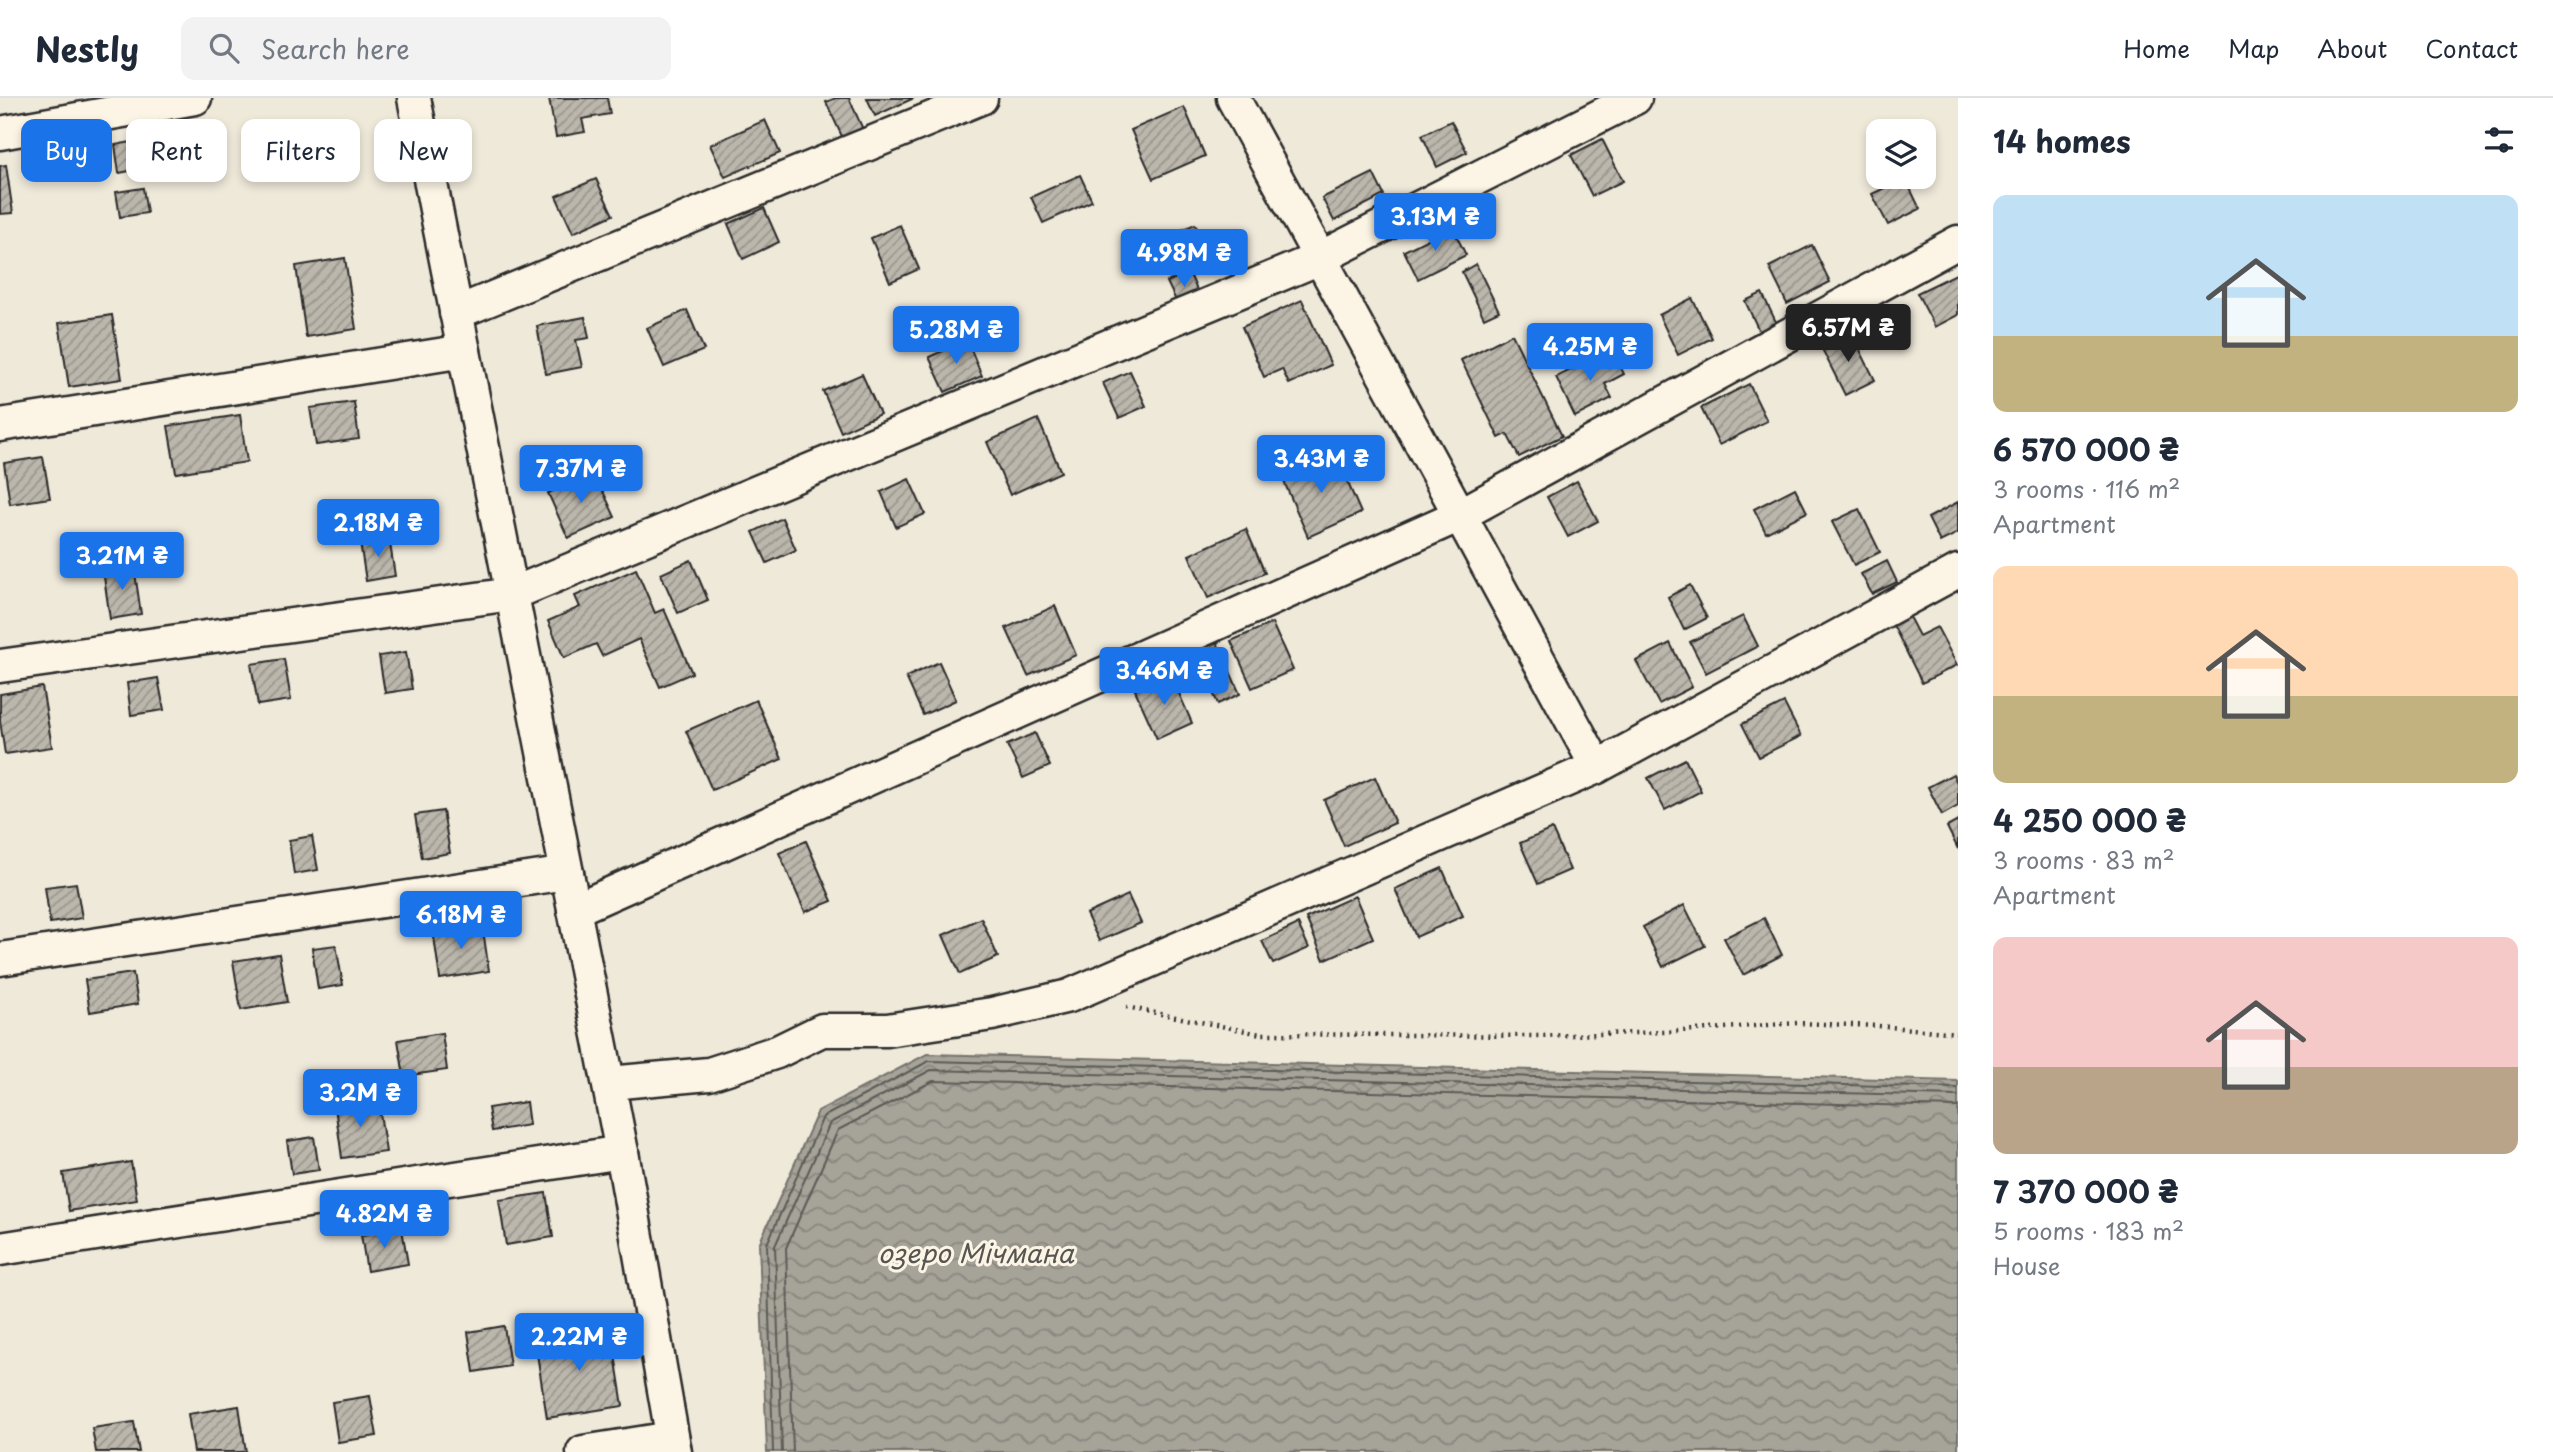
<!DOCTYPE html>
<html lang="en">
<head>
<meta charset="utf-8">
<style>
	body { margin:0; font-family:"Playpen Sans",sans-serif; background:#f2f2f3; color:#1f2937; height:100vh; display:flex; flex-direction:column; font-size:26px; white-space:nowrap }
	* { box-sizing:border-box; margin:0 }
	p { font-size:23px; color:#747a83 }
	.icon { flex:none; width:38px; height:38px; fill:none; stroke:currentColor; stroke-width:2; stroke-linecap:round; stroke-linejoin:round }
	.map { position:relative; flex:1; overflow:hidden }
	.side { display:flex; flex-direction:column; background:#fff; width:595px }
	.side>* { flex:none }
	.hud { position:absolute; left:21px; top:21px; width:665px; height:63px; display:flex; gap:14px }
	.tools { position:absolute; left:1866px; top:21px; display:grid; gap:14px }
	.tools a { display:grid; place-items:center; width:70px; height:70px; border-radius:14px; background:#fff; box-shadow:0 4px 10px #0003; font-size:35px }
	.price { position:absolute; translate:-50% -60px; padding:0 16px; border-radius:7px; background:#1a73e8; color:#fff; font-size:23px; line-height:46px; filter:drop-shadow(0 2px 4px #0008) }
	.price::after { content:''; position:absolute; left:50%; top:42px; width:21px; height:16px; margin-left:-10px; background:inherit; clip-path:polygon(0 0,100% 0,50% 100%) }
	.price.on { background:#222; color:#fff }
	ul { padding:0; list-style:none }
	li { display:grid; align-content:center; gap:14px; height:371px; padding:0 35px }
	li span { display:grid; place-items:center; height:217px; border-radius:14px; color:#555 }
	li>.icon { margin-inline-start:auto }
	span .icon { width:126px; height:126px; fill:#fffc; stroke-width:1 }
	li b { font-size:30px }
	h2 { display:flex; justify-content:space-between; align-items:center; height:84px; padding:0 35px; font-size:30px }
	.chip { padding:0 24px; border-radius:14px; background:#fff; box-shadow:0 4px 10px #0003; font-size:24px; line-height:63px }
	.chip.on { background:#1a73e8; color:#fff }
	header { display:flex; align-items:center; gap:42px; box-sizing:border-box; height:98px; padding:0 35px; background:#fff; border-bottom:2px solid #e0e1e3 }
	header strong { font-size:33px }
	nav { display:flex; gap:38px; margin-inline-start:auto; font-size:24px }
	.search { width:490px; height:63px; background:#f2f2f3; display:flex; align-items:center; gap:18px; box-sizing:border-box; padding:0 24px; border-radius:14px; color:#747a83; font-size:26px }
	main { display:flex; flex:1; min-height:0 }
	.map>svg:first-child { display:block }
	.water { fill:url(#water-waves); stroke:#75736d; stroke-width:2 }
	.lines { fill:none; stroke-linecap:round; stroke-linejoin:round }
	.shore { stroke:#5c5b57; stroke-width:2 }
	.building { fill:url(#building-hatch); stroke:#2b2b2b; stroke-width:2 }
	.minor-casing { stroke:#2b2b2b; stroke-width:37 }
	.path { stroke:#2b2b2b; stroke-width:4.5; stroke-dasharray:2 5; stroke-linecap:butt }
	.minor { stroke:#fcf5e5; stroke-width:32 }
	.labels { text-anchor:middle; stroke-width:6; stroke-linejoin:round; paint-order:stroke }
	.water-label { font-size:26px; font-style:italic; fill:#565552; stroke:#fcf5e5 }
</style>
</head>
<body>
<header>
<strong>Nestly</strong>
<div class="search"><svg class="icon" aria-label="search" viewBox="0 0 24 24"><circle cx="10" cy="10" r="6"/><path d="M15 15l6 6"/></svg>Search here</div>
<nav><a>Home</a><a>Map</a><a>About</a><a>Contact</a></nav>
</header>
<main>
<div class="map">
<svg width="1958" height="1354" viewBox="0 0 1958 1354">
	<defs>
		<pattern id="water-waves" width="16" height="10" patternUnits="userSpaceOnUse" patternTransform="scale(1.75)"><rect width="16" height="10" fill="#a6a399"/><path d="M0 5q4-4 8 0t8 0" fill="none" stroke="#87857d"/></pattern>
		<pattern id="building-hatch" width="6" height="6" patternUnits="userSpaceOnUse" patternTransform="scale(1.75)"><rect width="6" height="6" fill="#bcb7ac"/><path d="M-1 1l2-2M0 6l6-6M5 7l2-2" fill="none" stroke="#99958c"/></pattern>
	</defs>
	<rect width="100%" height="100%" fill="#efe9da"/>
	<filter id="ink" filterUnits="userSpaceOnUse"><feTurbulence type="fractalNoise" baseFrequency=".0143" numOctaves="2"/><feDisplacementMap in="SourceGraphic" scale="14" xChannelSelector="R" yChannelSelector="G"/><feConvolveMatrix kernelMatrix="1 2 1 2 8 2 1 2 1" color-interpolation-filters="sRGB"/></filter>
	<g filter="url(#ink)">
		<polygon class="water" points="927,956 1958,983 1958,1354 767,1354 759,1146 818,1013"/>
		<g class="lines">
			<g class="shore">
				<polyline points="773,1354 767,1146 823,1019 929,963 1958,990"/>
				<polyline points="782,1354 775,1148 830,1025 931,972 1958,998"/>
				<polyline points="793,1354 786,1150 838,1032 933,983 1958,1009"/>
			</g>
		</g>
		<g class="building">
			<polygon points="549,0 607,0 610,16 582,21 585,34 556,39"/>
			<polygon points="836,0 849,0 865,36 845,45 826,4"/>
			<polygon points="867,0 914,0 875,18"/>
			<polygon points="1184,9 1205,58 1153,81 1131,32"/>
			<polygon points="765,22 780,55 725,79 710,47"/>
			<polygon points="1451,23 1467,54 1437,69 1422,37"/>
			<polygon points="1602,41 1623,83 1592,98 1571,57"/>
			<polygon points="137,43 141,71 119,75 115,47"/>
			<polygon points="6,67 13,115 0,116 0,68"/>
			<polygon points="1373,75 1384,97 1334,123 1322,100"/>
			<polygon points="1080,77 1092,103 1043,125 1031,99"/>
			<polygon points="1905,80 1920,111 1888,127 1872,96"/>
			<polygon points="596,81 613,117 573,135 556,98"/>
			<polygon points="143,90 147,115 120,119 116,94"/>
			<polygon points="764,110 779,144 743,161 728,126"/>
			<polygon points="1195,126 1210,158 1186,169 1172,136"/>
			<polygon points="900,127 919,171 890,184 871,140"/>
			<polygon points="1452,129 1466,157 1418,181 1404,153"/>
			<polygon points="1812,147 1830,184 1787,206 1769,169"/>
			<polygon points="345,160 356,231 306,239 296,168"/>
			<polygon points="1476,166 1499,213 1484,220 1462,174"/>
			<polygon points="1189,174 1200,199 1179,209 1167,184"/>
			<polygon points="1958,175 1958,217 1935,229 1917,195"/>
			<polygon points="1762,195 1778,228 1761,237 1745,203"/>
			<polygon points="1692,200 1712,240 1678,257 1659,217"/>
			<polygon points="1302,202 1331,267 1289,286 1282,271 1264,279 1242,229"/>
			<polygon points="687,212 704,252 664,269 647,230"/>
			<polygon points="112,217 122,281 69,289 59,225"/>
			<polygon points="585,219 589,240 576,242 582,269 546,276 537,228"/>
			<polygon points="1512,236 1562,338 1519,359 1507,336 1499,340 1461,262"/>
			<polygon points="1852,236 1875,282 1845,297 1822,251"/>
			<polygon points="967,242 982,278 945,294 929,259"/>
			<polygon points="1612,252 1624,276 1605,286 1612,300 1575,319 1556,279"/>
			<polygon points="1130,273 1146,308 1119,320 1103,285"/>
			<polygon points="862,276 880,316 841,334 823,293"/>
			<polygon points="1749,286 1767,323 1719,347 1701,310"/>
			<polygon points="354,304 359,341 316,347 310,310"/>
			<polygon points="240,317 247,364 176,375 168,328"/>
			<polygon points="1038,321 1061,374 1010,397 987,344"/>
			<polygon points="1335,355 1361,415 1308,439 1282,379"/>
			<polygon points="43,359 50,400 10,406 4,365"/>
			<polygon points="594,374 615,419 568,440 548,395"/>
			<polygon points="909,381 925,416 896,429 881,394"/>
			<polygon points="1577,383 1598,423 1568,439 1547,399"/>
			<polygon points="1795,390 1807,414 1766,435 1754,411"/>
			<polygon points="1958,404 1958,435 1940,444 1928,420"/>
			<polygon points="1859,411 1880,454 1854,467 1832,424"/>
			<polygon points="782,420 796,452 767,465 753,434"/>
			<polygon points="1246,431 1265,475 1208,500 1189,457"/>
			<polygon points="389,439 395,478 366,483 360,444"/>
			<polygon points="691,462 708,502 678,515 661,476"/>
			<polygon points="1887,463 1897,484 1872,496 1861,476"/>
			<polygon points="134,468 141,516 110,521 103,472"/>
			<polygon points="636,471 655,515 664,511 692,575 660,589 639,541 602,558 596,546 564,560 548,523 580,509 575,498"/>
			<polygon points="1690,487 1707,520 1684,532 1668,499"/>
			<polygon points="1055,508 1076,557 1028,578 1006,530"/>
			<polygon points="1906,513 1919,538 1937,529 1957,567 1922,585 1890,521"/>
			<polygon points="1743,518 1758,548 1706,575 1690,544"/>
			<polygon points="1272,525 1293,572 1252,590 1231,543"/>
			<polygon points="1215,540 1240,596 1218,606 1193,550"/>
			<polygon points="1670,545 1692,589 1659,606 1636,563"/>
			<polygon points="406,554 412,591 385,595 379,558"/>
			<polygon points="284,561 291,602 258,607 251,566"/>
			<polygon points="939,564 956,602 923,617 906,579"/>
			<polygon points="1171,577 1192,625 1157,641 1135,592"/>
			<polygon points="158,580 164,612 131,617 127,585"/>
			<polygon points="42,589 52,649 5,656 0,623 0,596"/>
			<polygon points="756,602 782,661 712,692 686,633"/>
			<polygon points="1784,605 1801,638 1759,659 1742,626"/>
			<polygon points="1035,635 1050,668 1023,680 1007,647"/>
			<polygon points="1685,661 1701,693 1665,712 1648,680"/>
			<polygon points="1953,676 1958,687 1958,708 1942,717 1928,689"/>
			<polygon points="1375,679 1395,725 1344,748 1324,702"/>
			<polygon points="443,713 450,755 422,760 415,717"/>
			<polygon points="1958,723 1958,751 1947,729"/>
			<polygon points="1552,731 1570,772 1538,786 1520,745"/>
			<polygon points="312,738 318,772 294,776 289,742"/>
			<polygon points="806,743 832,803 805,814 779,755"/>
			<polygon points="1442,770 1463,818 1416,839 1395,791"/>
			<polygon points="76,785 82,820 50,825 45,789"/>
			<polygon points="1128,797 1141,825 1099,843 1086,816"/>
			<polygon points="1355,798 1373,840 1324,862 1306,820"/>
			<polygon points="1684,807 1705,848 1663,869 1643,829"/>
			<polygon points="981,820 998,859 960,876 943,837"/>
			<polygon points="1764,820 1782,857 1743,877 1724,840"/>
			<polygon points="482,825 489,873 440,881 433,832"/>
			<polygon points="1298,826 1309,850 1273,866 1262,843"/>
			<polygon points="336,847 343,887 318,891 312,850"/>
			<polygon points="279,856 287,904 241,912 233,863"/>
			<polygon points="133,875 138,906 90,914 85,882"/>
			<polygon points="442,935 447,972 404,978 398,942"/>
			<polygon points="378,1002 386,1054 342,1060 335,1009"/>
			<polygon points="526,1004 529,1027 492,1033 488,1010"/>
			<polygon points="314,1039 319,1072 292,1076 287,1043"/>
			<polygon points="131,1064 137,1102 69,1113 63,1075"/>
			<polygon points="546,1095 553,1139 506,1147 499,1102"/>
			<polygon points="402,1131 408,1166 367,1173 361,1137"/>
			<polygon points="504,1228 510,1268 474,1274 468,1234"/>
			<polygon points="611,1231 623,1308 547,1320 535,1243"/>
			<polygon points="370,1298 377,1338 338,1344 332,1304"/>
			<polygon points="239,1308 246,1354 194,1354 188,1316"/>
			<polygon points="134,1324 139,1354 96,1354 92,1330"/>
		</g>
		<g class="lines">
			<g class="minor-casing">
				<g id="minor">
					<polyline points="414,0 622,1054 675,1354"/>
					<polyline points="1233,0 1597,669"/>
					<polyline points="0,35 195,0"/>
					<polyline points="456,215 981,0"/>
					<polyline points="0,327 464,253"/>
					<polyline points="0,568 512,496 1320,160 1635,0"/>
					<polyline points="574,812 1460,417 1958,144"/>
					<polyline points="0,861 567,775"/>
					<polyline points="609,985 709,976 777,954 822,932 887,932 992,916 1069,898 1597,669 1958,473"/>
					<polyline points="0,1151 622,1054"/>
					<polyline points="583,1354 672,1340"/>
				</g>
			</g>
			<polyline class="path" points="1126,909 1261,936 1539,938 1665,934 1798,925 1878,928 1958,935"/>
			<use href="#minor" class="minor"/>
		</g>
	</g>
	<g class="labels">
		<g class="water-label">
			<text x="976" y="1165">озеро Мічмана</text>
		</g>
	</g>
</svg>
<div class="tools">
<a><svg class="icon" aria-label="layers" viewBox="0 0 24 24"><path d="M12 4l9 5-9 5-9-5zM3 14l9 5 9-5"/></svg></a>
</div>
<b class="price" style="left:1435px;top:155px">3.13M ₴</b>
<b class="price" style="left:1184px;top:191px">4.98M ₴</b>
<b class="price on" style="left:1848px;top:266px">6.57M ₴</b>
<b class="price" style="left:956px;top:268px">5.28M ₴</b>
<b class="price" style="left:1590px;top:285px">4.25M ₴</b>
<b class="price" style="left:1321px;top:397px">3.43M ₴</b>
<b class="price" style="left:581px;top:407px">7.37M ₴</b>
<b class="price" style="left:378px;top:461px">2.18M ₴</b>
<b class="price" style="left:122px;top:494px">3.21M ₴</b>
<b class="price" style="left:1164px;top:609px">3.46M ₴</b>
<b class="price" style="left:461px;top:853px">6.18M ₴</b>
<b class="price" style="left:360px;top:1031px">3.2M ₴</b>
<b class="price" style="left:384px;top:1152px">4.82M ₴</b>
<b class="price" style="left:579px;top:1275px">2.22M ₴</b>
<div class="hud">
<a class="chip on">Buy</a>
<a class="chip">Rent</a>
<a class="chip">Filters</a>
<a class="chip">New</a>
</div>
</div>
<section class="side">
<h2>14 homes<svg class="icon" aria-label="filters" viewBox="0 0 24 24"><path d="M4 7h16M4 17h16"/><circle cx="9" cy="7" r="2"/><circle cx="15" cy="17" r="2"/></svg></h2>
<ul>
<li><span style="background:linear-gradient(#bfe0f5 65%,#c2b280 0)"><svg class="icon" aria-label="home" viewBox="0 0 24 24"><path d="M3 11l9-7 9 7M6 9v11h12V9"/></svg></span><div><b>6 570 000 ₴</b><p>3 rooms · 116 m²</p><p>Apartment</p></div></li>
<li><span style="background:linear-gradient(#ffd9b3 60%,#c2b280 0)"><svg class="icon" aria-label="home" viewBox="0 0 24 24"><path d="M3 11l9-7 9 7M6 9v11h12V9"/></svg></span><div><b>4 250 000 ₴</b><p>3 rooms · 83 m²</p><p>Apartment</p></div></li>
<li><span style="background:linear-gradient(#f6c9c9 60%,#b9a48a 0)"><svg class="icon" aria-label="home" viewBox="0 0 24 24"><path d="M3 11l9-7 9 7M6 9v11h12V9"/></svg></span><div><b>7 370 000 ₴</b><p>5 rooms · 183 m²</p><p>House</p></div></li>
</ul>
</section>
</main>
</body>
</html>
